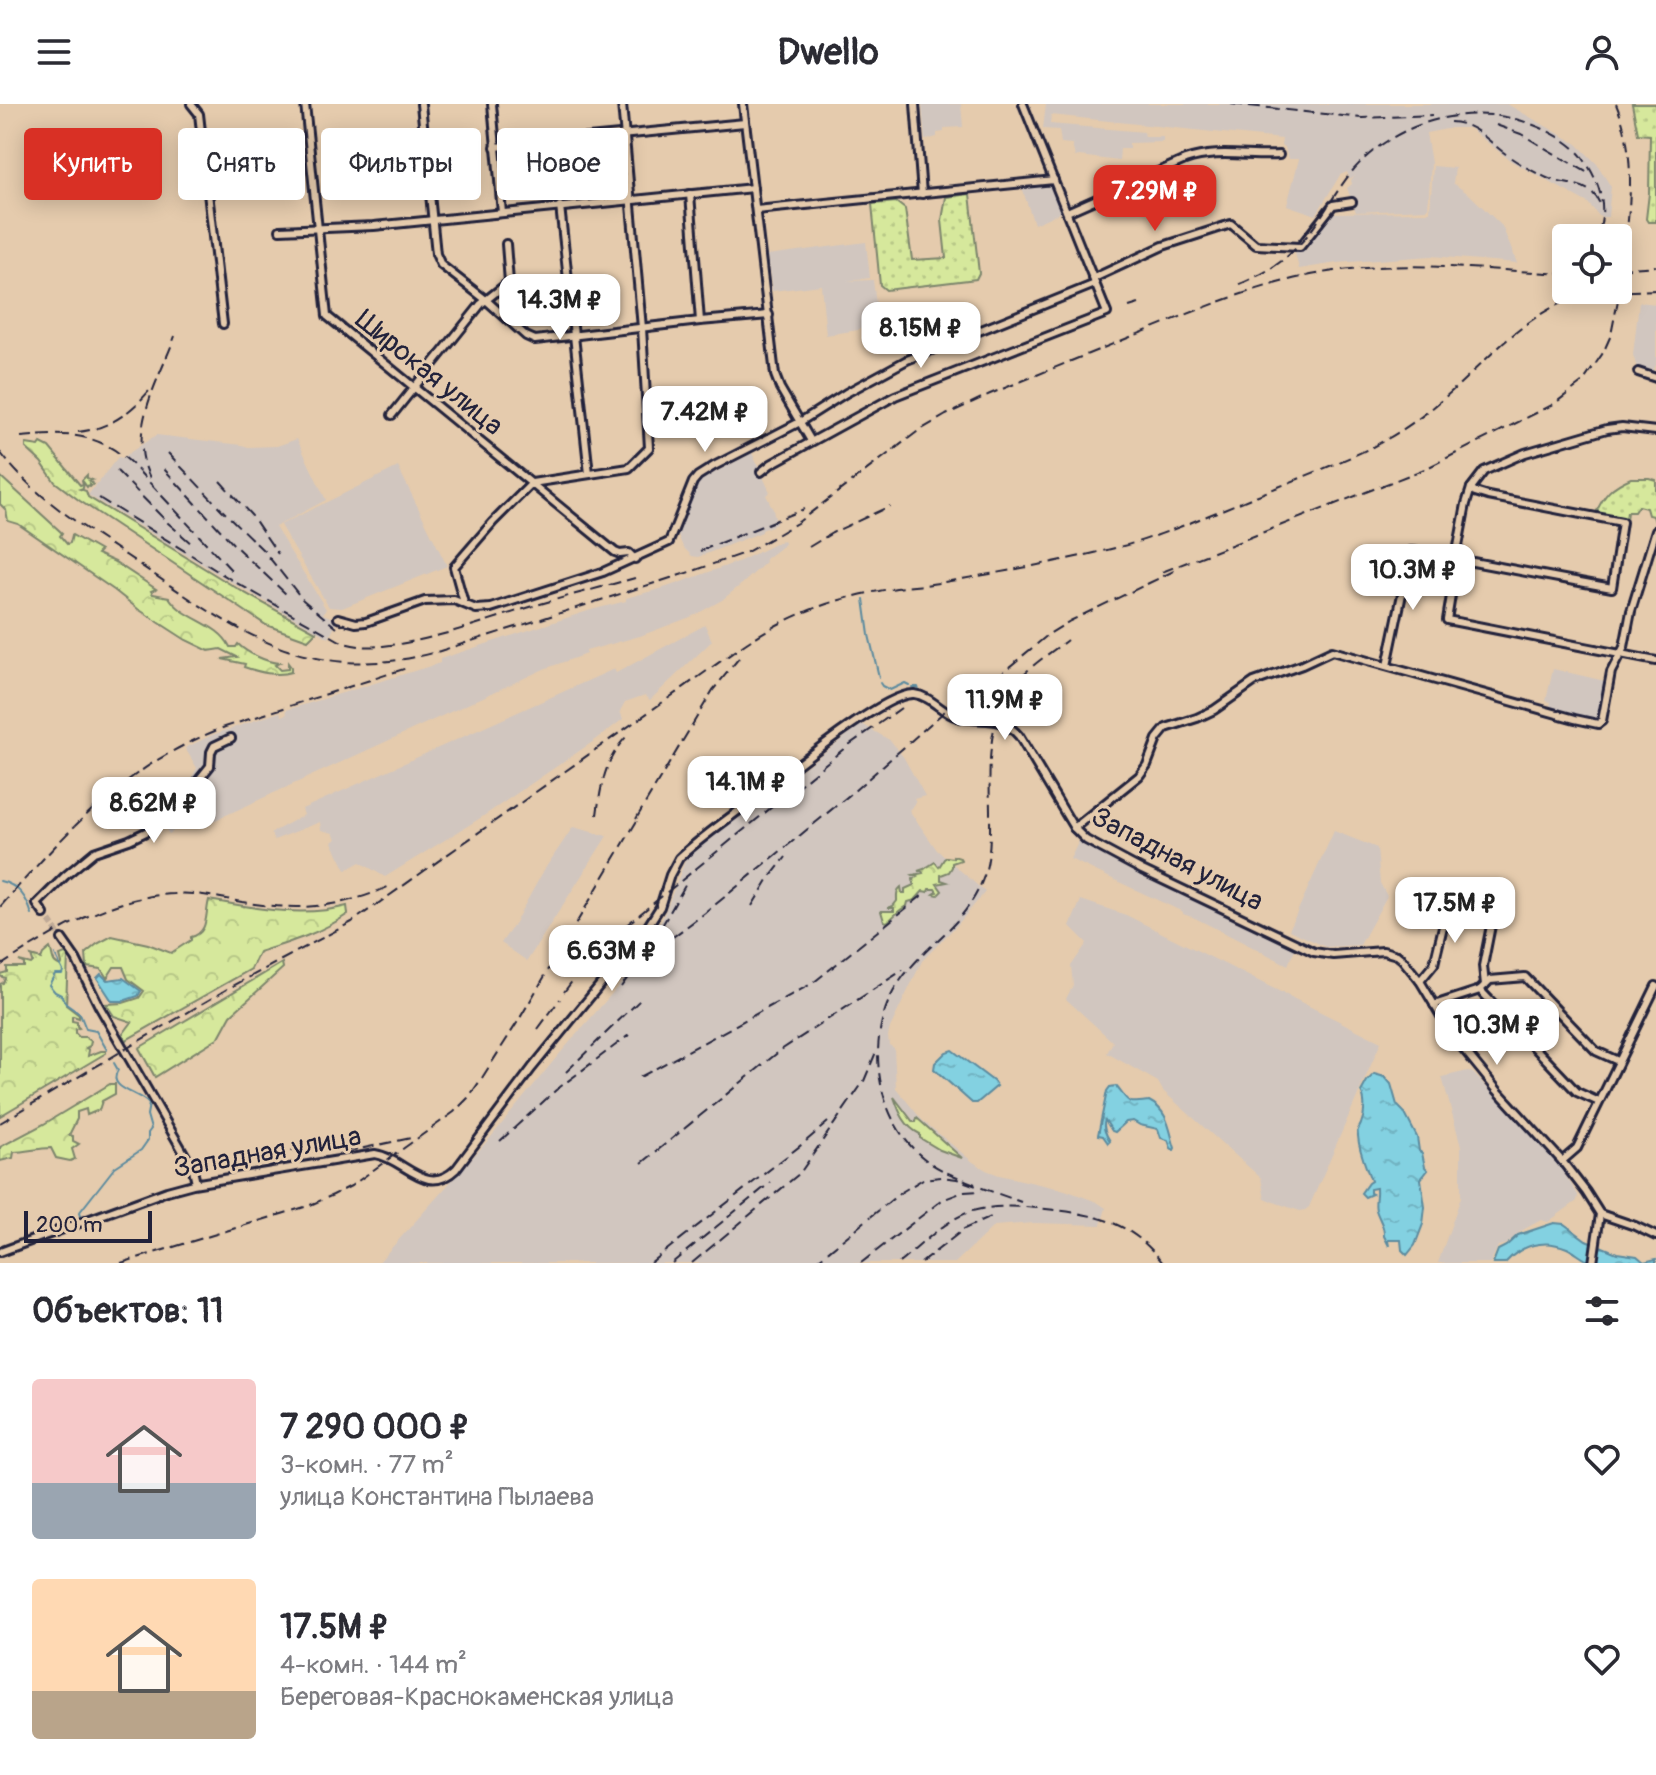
<!DOCTYPE html>
<html lang="ru">
<head>
<meta charset="utf-8">
<style>
	body { margin:0; font-family:Pangolin,sans-serif; background:#f2f2f3; color:#2b2b33; height:100vh; display:flex; flex-direction:column; font-size:30px; white-space:nowrap }
	* { box-sizing:border-box; margin:0 }
	p { font-size:26px; color:#7c7c81 }
	.icon { flex:none; width:44px; height:44px; fill:none; stroke:currentColor; stroke-width:2; stroke-linecap:round; stroke-linejoin:round }
	.map { position:relative; height:1159px; overflow:hidden }
	.details { display:flex; flex-direction:column; background:#fff; flex:1 }
	.details>* { flex:none }
	.top-card { position:absolute; left:24px; top:24px; width:800px; height:72px; display:flex; gap:16px }
	.tools { position:absolute; left:1552px; top:120px; display:grid; gap:16px }
	.tools a { display:grid; place-items:center; width:80px; height:80px; border-radius:8px; background:#fff; box-shadow:0 4px 20px #0003; font-size:40px }
	.scale { position:absolute; left:24px; bottom:20px; width:128px; box-sizing:border-box; padding-left:8px; border:4px solid #22223b; border-top:0; font-size:22px; line-height:28px; white-space:nowrap; color:#22223b; -webkit-text-stroke:6px #e5cbad; paint-order:stroke }
	.price { position:absolute; translate:-50% -68px; padding:0 18px; border-radius:16px; background:#fff; color:#222; font-size:26px; line-height:52px; filter:drop-shadow(0 2px 4px #0008) }
	.price::after { content:''; position:absolute; left:50%; top:48px; width:24px; height:18px; margin-left:-12px; background:inherit; clip-path:polygon(0 0,100% 0,50% 100%) }
	.price.on { background:#d93025; color:#fff }
	ul { padding:0; list-style:none }
	li { display:flex; align-items:center; gap:24px; height:200px; padding:0 32px }
	li span { display:grid; place-items:center; flex:none; width:224px; height:160px; border-radius:8px; color:#555 }
	li>.icon { margin-inline-start:auto }
	span .icon { width:96px; height:96px; fill:#fffc; stroke-width:1 }
	li b { font-size:34px }
	h2 { display:flex; justify-content:space-between; align-items:center; height:96px; padding:0 32px; font-size:34px }
	.pill { padding:0 28px; border-radius:8px; background:#fff; box-shadow:0 4px 20px #0003; font-size:28px; line-height:72px }
	.pill.on { background:#d93025; color:#fff }
	header { display:flex; justify-content:space-between; align-items:center; height:104px; padding:0 32px; background:#fff; font-size:36px; font-weight:700 }
	.map>svg:first-child { display:block }
	.built { fill:#d1c6bf }
	.forest { fill:url(#forest-crowns); stroke:#7c856c; stroke-width:2 }
	.park { fill:url(#park-dots); stroke:#7c856c; stroke-width:2 }
	.water { fill:url(#water-ripples); stroke:#5c8b9f; stroke-width:2 }
	.lines { fill:none; stroke-linecap:round; stroke-linejoin:round }
	.stream { stroke:#5c8b9f; stroke-width:2 }
	.minor-tunnel { stroke:#bea996; stroke-width:6; stroke-dasharray:6 3; stroke-linecap:butt }
	.minor-casing { stroke:#22223b; stroke-width:12 }
	.minor { stroke:#e5cbad; stroke-width:6 }
	.rail { stroke:#22223b; stroke-width:2; stroke-dasharray:12 6; stroke-linecap:butt }
	.labels { text-anchor:middle; stroke-width:6; stroke-linejoin:round; paint-order:stroke }
	.street-label { font-size:28px; fill:#22223b; stroke:#e5cbad }
</style>
</head>
<body>
<header><svg class="icon" aria-label="menu" viewBox="0 0 24 24"><path d="M4 6h16M4 12h16M4 18h16"/></svg>Dwello<svg class="icon" aria-label="person" viewBox="0 0 24 24"><circle cx="12" cy="8" r="4"/><path d="M4 21q1-7 8-7t8 7"/></svg></header>
<div class="map">
<svg width="1656" height="1159" viewBox="0 0 1656 1159">
	<defs>
		<pattern id="forest-crowns" width="20" height="18" patternUnits="userSpaceOnUse" patternTransform="scale(2)"><rect width="20" height="18" fill="#d6e89c"/><path d="M2 6a3 3 0 1 1 6 0M12 15a3 3 0 1 1 6 0" fill="none" stroke="#b7c787"/></pattern>
		<pattern id="park-dots" width="8" height="8" patternUnits="userSpaceOnUse" patternTransform="scale(2)"><rect width="8" height="8" fill="#d6e89c"/><path d="M2 2h.1M6 6h.1" fill="none" stroke="#b7c787" stroke-width="1.8" stroke-linecap="round"/></pattern>
		<pattern id="water-ripples" width="26" height="14" patternUnits="userSpaceOnUse" patternTransform="scale(2)"><rect width="26" height="14" fill="#83d1e1"/><path d="M2 4q2-2 4 0t4 0M15 11q2-2 4 0t4 0" fill="none" stroke="#71b3c2"/></pattern>
	</defs>
	<rect width="100%" height="100%" fill="#e5cbad"/>
	<filter id="ink" filterUnits="userSpaceOnUse"><feTurbulence type="fractalNoise" baseFrequency=".0125" numOctaves="2"/><feDisplacementMap in="SourceGraphic" scale="16" xChannelSelector="R" yChannelSelector="G"/><feConvolveMatrix kernelMatrix="1 2 1 2 8 2 1 2 1" color-interpolation-filters="sRGB"/></filter>
	<g filter="url(#ink)">
		<g class="built">
			<polygon points="922,0 961,0 963,23 944,24 944,28 937,29 937,33 925,36"/>
			<polygon points="1046,0 1507,0 1577,40 1597,60 1611,83 1608,113 1600,113 1588,99 1511,57 1469,24 1452,24 1426,29 1431,59 1428,105 1356,108 1347,84 1352,80 1351,76 1355,71 1350,75 1347,68 1340,71 1316,111 1287,101 1299,55 1288,55 1285,43 1281,42 1282,35 1051,11 1050,20 1144,28 1145,33 1163,33 1163,38 1129,39 1129,45 1120,45 1119,57 1079,52 1075,53 1072,40 1061,39 1059,26 1043,25"/>
			<polygon points="1433,62 1455,64 1453,79 1470,91 1502,122 1517,159 1431,152 1337,159 1299,165 1295,149 1308,145 1307,138 1330,109 1430,108"/>
			<polygon points="1050,80 1061,108 1034,120 1022,84"/>
			<polygon points="866,138 870,174 848,177 873,176 877,209 858,226 826,231 821,181 772,187 767,151"/>
			<polygon points="1639,198 1656,200 1656,261 1652,268 1637,264 1633,251"/>
			<polygon points="156,331 242,341 248,343 277,342 297,335 326,396 275,423 326,505 323,510 338,516 329,534 233,479 88,391 118,353 122,354"/>
			<polygon points="752,349 770,388 766,391 773,405 776,420 762,426 762,428 698,453 692,452 683,443 677,429 682,413 694,383 697,378"/>
			<polygon points="398,363 447,462 342,504 329,503 280,421"/>
			<polygon points="783,436 785,440 765,455 766,458 742,480 722,496 693,512 640,532 586,547 586,550 544,565 200,723 195,713 169,730 163,721 197,682 191,675 197,664 185,644 212,631 280,608 282,612 287,610 286,606 310,599 440,559 440,555 591,506 626,497 626,494 667,483 740,457"/>
			<polygon points="705,521 712,537 650,596 645,591 625,598 620,607 623,615 597,635 482,713 385,773 360,758 346,766 332,738 336,735 333,729 321,726 320,718 274,736 271,729 304,711 302,705 614,565 616,569"/>
			<polygon points="1553,565 1605,577 1596,616 1549,606 1551,598 1546,597"/>
			<polygon points="862,620 891,637 904,654 925,692 914,695 916,699 909,706 937,746 985,788 959,819 922,857 890,924 888,932 889,941 894,944 896,984 922,1016 973,1058 986,1066 999,1071 1065,1086 1097,1098 1106,1104 1101,1121 1035,1119 994,1122 955,1159 378,1159 491,1033 556,954 628,871 622,865 662,816 687,752"/>
			<polygon points="573,723 607,732 527,857 501,839 513,822 544,766"/>
			<polygon points="1334,727 1377,744 1380,779 1387,792 1360,841 1326,843 1289,826"/>
			<polygon points="1079,737 1296,843 1288,861 1195,814 1183,810 1183,808 1070,755"/>
			<polygon points="1081,796 1126,811 1381,938 1309,1103 1305,1106 1300,1107 1265,1095 1261,1074 1163,987 1158,978 1107,949 1113,938 1066,895 1073,881 1071,862 1087,839 1070,822"/>
			<polygon points="1468,967 1473,969 1555,1055 1578,1091 1577,1097 1548,1118 1541,1116 1521,1127 1506,1140 1498,1142 1490,1159 1438,1159 1461,1093 1461,1042 1442,973"/>
		</g>
		<g class="forest">
			<polygon points="41,339 49,343 80,381 83,380 82,376 87,371 87,374 92,376 89,377 93,380 90,383 89,380 87,383 84,379 83,384 80,385 86,387 88,393 243,488 316,528 308,536 266,521 80,397 55,378 41,358 26,344 26,340 39,342"/>
			<path d="M0,372l62,57 -2,3 7,8 3,-1 2,-8 28,16 -3,3 18,8 41,27 -5,2 2,3 16,3c14,23 49,25 61,50h6l2,-3c9,9 28,18 41,19l-4,2 5,5 8,-1v-6l3,4v5c-15,5 -32,0 -47,-5l1,-3 -23,-5 15,-2 -16,-8 -12,2 -23,-11 -48,-31 -24,-19 -96,-66 -10,-3 -2,-11 -6,-6z"/>
			<path d="M953,752l7,2 1,2 -9,3v4l-3,5 -8,3v5l6,2 -10,2 5,7 -4,4 -4,-1 3,-2 -2,-3h-6l-1,3 -5,-1 -8,9 -7,2 -1,4c-9,4 -13,11 -20,16l-3,-1 -3,-10h13v-3h-6l5,-2 4,-5c0,-6 -1,-10 4,-14l1,6h3v-4l9,-4 -1,-6 4,-2 -4,-2 10,-2 -1,-2h-4l6,-2 11,-7 4,5 5,-8 3,-2 6,1z"/>
			<path d="M209,796c45,8 93,18 138,6l1,8c-27,19 -57,28 -89,38l-8,17 -125,71 -3,-6 9,-12 -18,-6 -8,-12 17,-1 16,-5 5,-7 -16,-12 -5,-12h-9l-7,11 -6,-9 -14,-2 -1,-14 11,-9 15,-8 36,8 23,9 20,-13v-3c18,-4 14,-23 18,-37z"/>
			<path d="M50,844c4,8 0,14 11,18l1,-2 -2,-8 5,-2 3,2 -2,49 13,10v3l-6,-2 -1,1v4l5,1v4l2,2 -4,1v4l4,4h6l6,4 -1,5 -4,2 3,2 -1,6 13,-5h5v2l-106,63v-132l3,-1 2,-5 -5,-2v-2l7,-2v-5h17v-3l-5,-3 12,3 2,-2 -2,-6 10,3 2,-5z"/>
			<polygon points="282,859 283,864 231,911 219,933 155,973 139,944"/>
			<path d="M110,980h5v10l-13,7 -3,9 -12,5 -1,-6 -9,3v7l-8,16 4,1v5l6,3 -7,5 3,10 -5,2 -14,-3 -5,-10c-13,0 -25,4 -37,4l-1,6 -13,3v-14l44,-23z"/>
			<path d="M894,993l19,25h3l1,-4 45,40 -22,-8 -20,-12v-4c-15,-7 -21,-22 -26,-37z"/>
		</g>
		<g class="park">
			<polygon points="1632,0 1656,0 1656,118 1648,118 1646,115 1649,89 1650,31 1638,30"/>
			<polygon points="970,90 979,169 976,175 886,186 880,181 872,100 896,98 905,105 912,156 946,154 942,116 946,93"/>
			<path d="M1631,374h18l7,2v45l-3,-9 -5,-1 -2,-7 -8,-2 -4,6h-7l-1,7 -30,-6c8,-19 16,-27 35,-35z"/>
		</g>
		<g class="water">
			<polygon points="101,870 107,876 123,874 141,887 138,892 123,897 112,897 97,874"/>
			<polygon points="952,946 993,977 997,982 977,999 972,999 934,965 935,959 946,948"/>
			<path d="M1374,970l11,3 6,7 6,21 7,7 13,25 2,14 3,2 3,14 3,3 -7,9 4,28 -2,17 -8,21 -8,10 -5,-5 -1,-10h-12l-1,1 1,5 -5,-10c1,-10 -5,-16 -8,-26 -2,-8 1,-15 0,-22l-6,1v4l2,1 -7,3 -4,-4 7,-10 3,-2c-5,-15 -12,-29 -13,-45 -1,-8 0,-5 3,-12 4,-10 5,-23 0,-32l6,-11z"/>
			<path d="M1116,982c15,18 9,18 33,15 20,10 20,29 26,47l-1,2 -3,-2 -3,-8 -7,-2 -3,-9 -18,-4 -7,-4 -7,1 -11,10 -3,-1 -7,-11c-3,8 1,15 5,21l-2,2 -5,-7 -5,-1 9,-44 3,-4z"/>
			<path d="M1554,1119l10,1 22,16 31,13 20,3 7,6 12,-3v4c-17,0 -47,0 -62,0 -10,-2 -18,-11 -27,-15 -23,-10 -46,-3 -62,15h-12l5,-13 8,-4 12,-11z"/>
		</g>
		<g class="lines">
			<g class="stream">
				<polyline points="864,495 869,531 879,573"/>
				<polyline points="880,579 882,582 890,586 905,579 909,581"/>
				<polyline points="912,583 918,583 919,586"/>
				<path d="M0,777c19,4 27,17 32,34"/>
				<polyline points="55,851 63,867 62,870 55,870 49,881 55,888 61,891 66,900 80,910 86,925 96,927 107,946"/>
				<path d="M80,1112l-1,-3 36,-46 26,-17 7,-10v-7l3,-4 -4,-14 2,-11c-10,-12 -43,-15 -31,-34l-4,-7"/>
			</g>
			<polyline class="minor-tunnel" points="44,810 62,835"/>
			<g class="minor-casing">
				<g id="minor">
					<polyline points="191,0 199,10 223,220"/>
					<polyline points="305,0 327,212 615,448 620,450 629,449 635,455"/>
					<polyline points="421,0 436,150 441,161 486,196 526,232 535,236 700,217 769,211"/>
					<polyline points="492,0 502,109"/>
					<polyline points="743,0 775,271 780,284 811,337"/>
					<polyline points="915,0 922,90"/>
					<polyline points="495,43 745,19"/>
					<polyline points="690,90 700,217"/>
					<polyline points="560,102 589,370"/>
					<polyline points="756,106 1054,76"/>
					<path d="M1067,108l118,-52c32,-11 62,-3 94,-5"/>
					<polyline points="280,126 374,122 753,84"/>
					<polyline points="1094,174 1163,142 1231,120 1256,141 1300,143 1333,101 1352,98"/>
					<polyline points="1638,268 1656,274"/>
					<polyline points="392,311 481,200 509,178 506,140"/>
					<polyline points="761,368 771,360 895,292 1107,209 1023,0"/>
					<polyline points="1456,453 1466,400 1471,384 1484,367 1525,349 1607,325 1622,323 1656,327"/>
					<polyline points="1457,455 1447,516 1656,557"/>
					<polyline points="464,499 454,463 493,418 532,379 629,364 649,344 642,224 622,0"/>
					<polyline points="338,514 356,519 366,518 425,497 454,496 476,505 491,504 603,468 669,438 693,378 698,372 714,362 800,318 846,289 907,256 1095,180"/>
					<polyline points="1387,562 1411,447 1456,453 1457,455 1612,484 1622,418 1488,392 1475,388 1471,384"/>
					<polyline points="1074,724 1139,672 1147,661 1157,635 1166,624 1197,614 1214,606 1254,578 1302,561 1332,547 1575,615 1598,620 1602,617 1611,568 1624,543 1631,507 1656,426"/>
					<polyline points="44,810 37,800 65,772 94,748 129,736 150,726 189,688 210,662 211,648 214,642 231,634"/>
					<polyline points="62,835 76,855 99,902 188,1056 193,1066 196,1079"/>
					<polyline points="1420,877 1434,860 1452,785"/>
					<polyline points="1485,881 1483,862 1496,796"/>
					<polyline points="1480,886 1577,988 1599,998"/>
					<polyline points="1434,901 1480,886 1490,876 1525,873 1596,947 1618,957"/>
					<polyline points="1562,1057 1577,1044 1656,882"/>
					<path d="M0,1148l167,-61 26,-7 182,-30c29,4 51,44 81,15l76,-101 116,-142 12,-19 10,-32 9,-17c20,-19 45,-36 67,-53 29,-22 137,-113 168,-111 17,2 28,19 43,23 27,7 41,-5 62,19l55,92 12,12 56,30 172,82 19,3 50,-4 14,4 5,4 18,22 33,55 44,54 65,71 24,31 14,22 35,12 21,10"/>
					<polyline points="1593,1159 1600,1110"/>
				</g>
			</g>
			<use href="#minor" class="minor"/>
			<g class="rail">
				<polyline points="1231,0 1362,14 1432,11"/>
				<path d="M1616,0c22,53 13,107 7,162"/>
				<path d="M1450,18c24,1 36,17 53,30 13,10 29,19 44,26 19,9 43,2 53,26"/>
				<polyline points="1496,21 1521,30 1588,69"/>
				<polyline points="1618,165 1656,162"/>
				<path d="M1240,180c21,-9 40,-19 56,-36 22,-22 35,-50 54,-74 38,-47 105,-70 165,-55 23,6 53,19 68,39 18,26 25,50 14,80"/>
				<polyline points="1609,188 1656,186"/>
				<polyline points="1129,203 1139,200"/>
				<path d="M78,328c30,-3 51,-18 71,-41"/>
				<path d="M21,333c45,-4 77,-6 112,28l100,107"/>
				<path d="M0,348c34,45 81,73 127,104 105,71 178,133 313,95l256,-81 51,-18 50,-29 120,-91 29,-17 44,-21c52,-21 105,-43 158,-64 59,-24 117,-48 180,-58 79,-12 159,-2 238,2"/>
				<polyline points="168,349 222,406 264,447 303,496 337,524"/>
				<polyline points="164,365 236,443 287,491"/>
				<polyline points="117,367 168,419 192,440"/>
				<path d="M150,374c-24,-48 9,-97 25,-142"/>
				<polyline points="220,377 252,412 278,450"/>
				<path d="M99,394l136,84 105,59c41,20 144,-20 187,-33 36,-11 72,-20 108,-30"/>
				<polyline points="809,443 832,429 890,402"/>
				<polyline points="700,447 804,405"/>
				<polyline points="1162,468 1427,364 1554,300 1583,278 1603,249 1611,231 1619,191"/>
				<path d="M597,711c4,-30 8,-56 30,-79"/>
				<polyline points="636,715 713,586 739,554"/>
				<polyline points="752,802 768,776 786,753"/>
				<path d="M0,803c69,-78 125,-142 225,-180l185,-60"/>
				<polyline points="658,844 705,809 853,688 945,607 997,573 1049,530 1070,517 1174,467"/>
				<path d="M0,862c52,-33 111,-70 174,-72 23,-2 46,4 68,8 54,9 99,7 150,-17"/>
				<polyline points="621,883 651,841 687,778"/>
				<polyline points="564,888 589,855 624,823 846,643 901,604"/>
				<polyline points="538,925 560,895"/>
				<polyline points="566,968 642,894"/>
				<polyline points="640,973 813,879 924,790"/>
				<path d="M0,1019l229,-135 123,-66 393,-278c42,-28 84,-44 134,-53 19,-4 40,-5 60,-8 57,-10 115,-20 172,-34 39,-9 76,-25 113,-40 43,-18 86,-34 129,-53 33,-14 64,-34 91,-58 51,-44 87,-94 157,-108"/>
				<polyline points="500,1037 556,986 629,931"/>
				<polyline points="273,1047 354,1046 411,1034"/>
				<polyline points="642,1059 781,946 903,866"/>
				<path d="M975,1080c-17,-7 -35,-13 -49,-24 -51,-38 -63,-124 -28,-176 27,-41 68,-57 86,-108 7,-21 6,-44 6,-66 -1,-49 -4,-99 34,-136 13,-13 29,-23 43,-34"/>
				<polyline points="121,1159 308,1102 333,1091 351,1082 454,1008 468,994 480,977 517,919 638,715"/>
				<polyline points="650,1159 805,1038 828,1018"/>
				<polyline points="672,1159 771,1078"/>
				<polyline points="692,1159 800,1069 864,977 876,948"/>
				<polyline points="814,1159 900,1089 923,1075 942,1073 957,1075 1021,1098"/>
				<polyline points="861,1159 942,1096 963,1088 982,1087"/>
				<path d="M899,1159c22,-18 44,-41 70,-51 22,-7 46,-6 68,-4 54,6 90,9 126,55"/>
				<polyline points="921,1159 964,1125 991,1113"/>
			</g>
		</g>
	</g>
	<g class="labels">
		<g class="street-label">
			<text transform="translate(430 268) rotate(39)" y="10">Широкая улица</text>
			<text transform="translate(1178 754) rotate(28)" y="10">Западная улица</text>
			<text transform="translate(267 1047) rotate(-10)" y="10">Западная улица</text>
		</g>
	</g>
</svg>
<div class="tools">
<a><svg class="icon" aria-label="locate" viewBox="0 0 24 24"><circle cx="12" cy="12" r="6"/><path d="M12 2v4M12 18v4M2 12h4M18 12h4"/></svg></a>
</div>
<div class="scale">200 m</div>
<b class="price on" style="left:1155px;top:129px">7.29M ₽</b>
<b class="price" style="left:560px;top:238px">14.3M ₽</b>
<b class="price" style="left:921px;top:266px">8.15M ₽</b>
<b class="price" style="left:705px;top:350px">7.42M ₽</b>
<b class="price" style="left:1413px;top:508px">10.3M ₽</b>
<b class="price" style="left:1005px;top:638px">11.9M ₽</b>
<b class="price" style="left:746px;top:720px">14.1M ₽</b>
<b class="price" style="left:154px;top:741px">8.62M ₽</b>
<b class="price" style="left:1455px;top:841px">17.5M ₽</b>
<b class="price" style="left:612px;top:889px">6.63M ₽</b>
<b class="price" style="left:1497px;top:963px">10.3M ₽</b>
<div class="top-card">
<a class="pill on">Купить</a>
<a class="pill">Снять</a>
<a class="pill">Фильтры</a>
<a class="pill">Новое</a>
</div>
</div>
<section class="details">
<h2>Объектов: 11<svg class="icon" aria-label="filters" viewBox="0 0 24 24"><path d="M4 7h16M4 17h16"/><circle cx="9" cy="7" r="2"/><circle cx="15" cy="17" r="2"/></svg></h2>
<ul>
<li><span style="background:linear-gradient(#f6c9c9 65%,#9aa5b1 0)"><svg class="icon" aria-label="home" viewBox="0 0 24 24"><path d="M3 11l9-7 9 7M6 9v11h12V9"/></svg></span><div><b>7 290 000 ₽</b><p>3-комн. · 77 m²</p><p>улица Константина Пылаева</p></div><svg class="icon" aria-label="heart" viewBox="0 0 24 24"><path d="M12 20l-8-8c-3-5 5-10 8-4 3-6 11-1 8 4z"/></svg></li>
<li><span style="background:linear-gradient(#ffd9b3 70%,#b9a48a 0)"><svg class="icon" aria-label="home" viewBox="0 0 24 24"><path d="M3 11l9-7 9 7M6 9v11h12V9"/></svg></span><div><b>17.5M ₽</b><p>4-комн. · 144 m²</p><p>Береговая-Краснокаменская улица</p></div><svg class="icon" aria-label="heart" viewBox="0 0 24 24"><path d="M12 20l-8-8c-3-5 5-10 8-4 3-6 11-1 8 4z"/></svg></li>
</ul>
</section>
</body>
</html>
